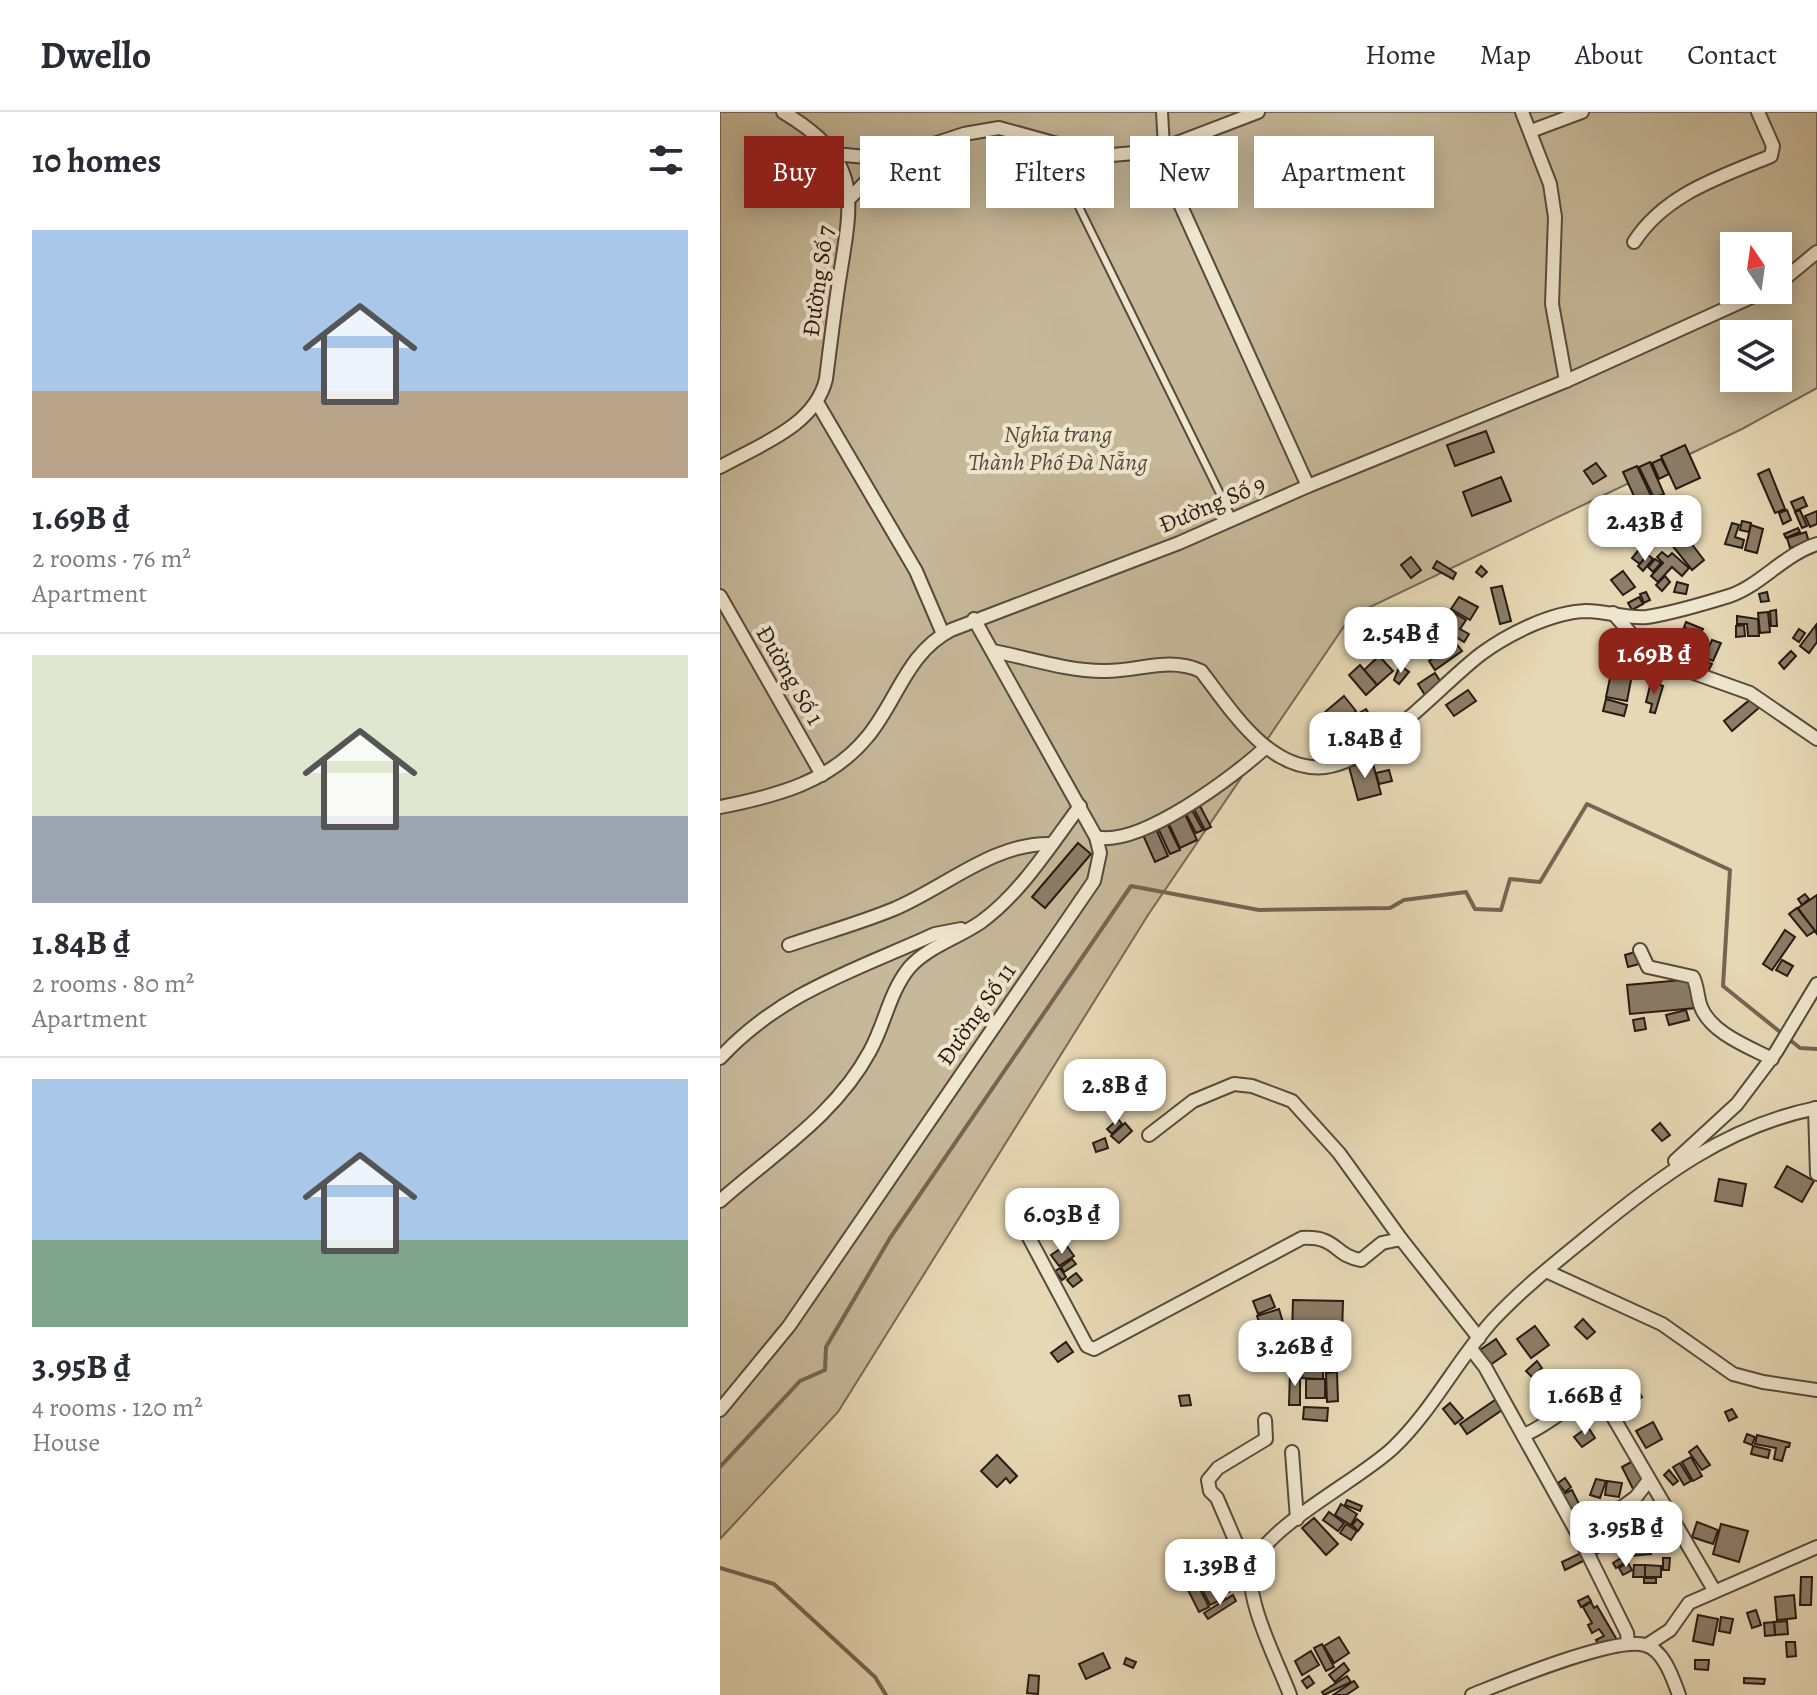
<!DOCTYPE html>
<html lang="en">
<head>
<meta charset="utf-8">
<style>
	body { margin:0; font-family:Alegreya,serif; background:#f2f2f3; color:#2b2b33; height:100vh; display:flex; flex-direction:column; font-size:30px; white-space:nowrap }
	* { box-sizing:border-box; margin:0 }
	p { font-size:26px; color:#7c7c81 }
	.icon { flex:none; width:44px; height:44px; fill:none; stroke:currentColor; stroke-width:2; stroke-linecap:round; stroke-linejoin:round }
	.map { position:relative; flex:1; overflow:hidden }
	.panel { display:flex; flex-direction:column; background:#fff; width:720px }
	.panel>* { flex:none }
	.top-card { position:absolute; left:24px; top:24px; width:760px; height:72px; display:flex; gap:16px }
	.needle { width:52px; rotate:347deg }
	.fabs { position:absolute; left:1000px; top:120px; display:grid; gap:16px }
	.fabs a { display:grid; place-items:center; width:72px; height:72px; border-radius:0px; background:#fff; box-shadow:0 4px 20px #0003; font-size:40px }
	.price { position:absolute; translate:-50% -68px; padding:0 18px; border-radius:16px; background:#fff; color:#222; font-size:26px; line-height:52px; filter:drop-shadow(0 2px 4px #0008) }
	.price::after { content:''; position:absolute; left:50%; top:48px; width:24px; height:18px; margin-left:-12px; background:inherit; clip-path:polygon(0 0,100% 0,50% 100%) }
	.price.active { background:#8f2418; color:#fff }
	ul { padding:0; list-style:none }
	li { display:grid; align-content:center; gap:16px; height:424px; padding:0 32px }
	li+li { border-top:2px solid #e1e1e2 }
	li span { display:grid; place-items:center; height:248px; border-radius:0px; color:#555 }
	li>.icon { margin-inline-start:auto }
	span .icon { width:144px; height:144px; fill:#fffc; stroke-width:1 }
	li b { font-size:34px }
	h2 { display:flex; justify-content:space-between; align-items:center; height:96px; padding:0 32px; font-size:34px }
	.chip { padding:0 28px; border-radius:0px; background:#fff; box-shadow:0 4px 20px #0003; font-size:28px; line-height:72px }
	.chip.active { background:#8f2418; color:#fff }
	header { display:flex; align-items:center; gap:48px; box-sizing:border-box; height:112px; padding:0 40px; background:#fff; border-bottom:2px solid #e1e1e2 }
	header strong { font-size:38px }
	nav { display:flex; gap:44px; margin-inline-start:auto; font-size:28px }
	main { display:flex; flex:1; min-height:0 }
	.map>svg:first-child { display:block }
	.green { fill:#c6b899; stroke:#786956; stroke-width:2; fill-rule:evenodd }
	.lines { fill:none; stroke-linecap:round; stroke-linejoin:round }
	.stream { stroke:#746553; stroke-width:4 }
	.building { fill:#8b7d67; stroke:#291a13; stroke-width:2 }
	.service-casing { stroke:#584a3b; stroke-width:10 }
	.pedestrian-casing { stroke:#584a3b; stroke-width:14 }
	.minor-casing { stroke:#584a3b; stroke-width:16 }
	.service { stroke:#efe6ce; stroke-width:6 }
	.pedestrian { stroke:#efe6ce; stroke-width:10 }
	.minor { stroke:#efe6ce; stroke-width:12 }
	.labels { text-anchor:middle; stroke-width:8; stroke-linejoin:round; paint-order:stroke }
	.street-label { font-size:24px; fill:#291a13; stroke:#efe6ce }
	.park-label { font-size:24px; font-style:italic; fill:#58493b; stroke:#efe6ce }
</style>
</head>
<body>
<header>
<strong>Dwello</strong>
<nav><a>Home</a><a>Map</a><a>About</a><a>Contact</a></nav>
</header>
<main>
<section class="panel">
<h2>10 homes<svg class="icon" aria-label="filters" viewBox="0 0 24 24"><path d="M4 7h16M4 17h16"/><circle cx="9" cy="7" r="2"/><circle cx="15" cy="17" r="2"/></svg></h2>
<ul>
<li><span style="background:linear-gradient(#a9c7e8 65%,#b9a48a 0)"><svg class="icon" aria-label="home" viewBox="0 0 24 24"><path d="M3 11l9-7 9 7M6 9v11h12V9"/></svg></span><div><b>1.69B ₫</b><p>2 rooms · 76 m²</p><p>Apartment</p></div></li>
<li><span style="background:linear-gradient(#dfe7d0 65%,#9aa5b1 0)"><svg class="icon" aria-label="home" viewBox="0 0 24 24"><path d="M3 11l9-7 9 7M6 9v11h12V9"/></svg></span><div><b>1.84B ₫</b><p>2 rooms · 80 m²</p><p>Apartment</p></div></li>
<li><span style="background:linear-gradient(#a9c7e8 65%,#7fa58c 0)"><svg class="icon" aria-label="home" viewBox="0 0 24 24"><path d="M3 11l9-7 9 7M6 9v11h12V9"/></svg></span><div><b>3.95B ₫</b><p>4 rooms · 120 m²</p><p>House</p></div></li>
</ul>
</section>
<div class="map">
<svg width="1097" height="1583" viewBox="0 0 1097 1583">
	<rect width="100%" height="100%" fill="#e6d8b4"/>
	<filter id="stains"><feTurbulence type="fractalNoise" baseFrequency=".0025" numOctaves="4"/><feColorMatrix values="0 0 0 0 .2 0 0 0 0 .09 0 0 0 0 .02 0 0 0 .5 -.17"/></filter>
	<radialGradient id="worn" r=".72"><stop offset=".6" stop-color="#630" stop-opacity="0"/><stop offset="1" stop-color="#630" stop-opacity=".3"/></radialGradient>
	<path class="green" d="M0,0h1097v276l-75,41 -391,187 -203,299 -310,497 -118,127zM1014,134h44v44h-44zM1014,222h44v44h-44z"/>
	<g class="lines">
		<g class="stream">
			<polyline points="0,1355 80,1269 105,1258 106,1235 170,1126 411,774 539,798 670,796 684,788 746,780 755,797 781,798 790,767 820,770 867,692 1010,758 1003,874 1080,936 1097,937"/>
			<polyline points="0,1456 54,1472 155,1565 166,1583"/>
		</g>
	</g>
	<g class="building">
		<polygon points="766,319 774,340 735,354 727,333"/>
		<polygon points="965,333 980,366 956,377 941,344"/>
		<polygon points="941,347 949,362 939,367 932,351"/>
		<polygon points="930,350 944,382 934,386 919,355"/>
		<polygon points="876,351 886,364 873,372 864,359"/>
		<polygon points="917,354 932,386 918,393 903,360"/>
		<polygon points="1049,357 1065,397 1055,401 1038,362"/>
		<polygon points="781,365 791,389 752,404 743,380"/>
		<polygon points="1083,385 1087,394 1075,399 1071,390"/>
		<polygon points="911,386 916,396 901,403 896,393"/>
		<polygon points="1067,398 1071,408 1063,412 1059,401"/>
		<polygon points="1080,398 1087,414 1082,416 1075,400"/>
		<polygon points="1097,399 1097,412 1090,415 1085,404"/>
		<polygon points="1022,409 1031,411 1029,420 1020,418"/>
		<polygon points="1012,411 1019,413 1015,425 1024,428 1022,436 1005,432"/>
		<polygon points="1031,413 1043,417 1037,441 1025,438"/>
		<polygon points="1078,416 1080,420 1066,426 1064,422"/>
		<polygon points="1086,420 1089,430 1070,436 1067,426"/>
		<polygon points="964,422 984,448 972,458 951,432"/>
		<polygon points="924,427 933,435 929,439 920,431"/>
		<polygon points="922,434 929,440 920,452 912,446"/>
		<polygon points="942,440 948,445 952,441 969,456 962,464 952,455 938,470 931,464 943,451 937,445"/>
		<polygon points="928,443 933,447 923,459 918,454"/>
		<polygon points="691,445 701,458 691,466 681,453"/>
		<polygon points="935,447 941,451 933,460 928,455"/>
		<polygon points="717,449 736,461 733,467 713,456"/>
		<polygon points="761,454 767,460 762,465 756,460"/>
		<polygon points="903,459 915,475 903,483 891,468"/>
		<polygon points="945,464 950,470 942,479 936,473"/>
		<polygon points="957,470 968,473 966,482 954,480"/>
		<polygon points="782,474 791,509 780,512 771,476"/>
		<polygon points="926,480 930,488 924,491 920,482"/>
		<polygon points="1047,480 1049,489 1041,490 1039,482"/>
		<polygon points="739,485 758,495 750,508 731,497"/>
		<polygon points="919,485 923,492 912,498 908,491"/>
		<polygon points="1056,498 1057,514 1051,514 1050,499"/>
		<polygon points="731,499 746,508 740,517 749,522 744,530 721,515"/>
		<polygon points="1048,500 1050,520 1040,521 1038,501"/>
		<polygon points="1017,504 1038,507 1039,524 1028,524 1027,512 1017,512"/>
		<polygon points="966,510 983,517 971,537 964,535 971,519 964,515"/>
		<polygon points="1024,513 1025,524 1016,525 1016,514"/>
		<polygon points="1096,513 1097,530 1089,541 1080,534"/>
		<polygon points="1079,517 1085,521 1079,530 1073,526"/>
		<polygon points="992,528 1001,531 993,549 984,545"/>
		<polygon points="735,530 742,539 715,558 709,549 716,544 713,540"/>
		<polygon points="974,532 985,537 981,545 970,540"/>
		<polygon points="896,538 916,542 907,589 886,585"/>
		<polygon points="1071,539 1076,544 1064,557 1059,551"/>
		<polygon points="968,540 980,545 975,557 963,552"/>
		<polygon points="659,544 673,559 657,573 644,558"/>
		<polygon points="982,547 992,552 987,561 977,557"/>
		<polygon points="640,553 657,573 646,583 629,563"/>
		<polygon points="680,553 689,560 679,572 674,568"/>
		<polygon points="715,561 722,572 705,583 698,572"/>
		<polygon points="931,570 943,574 935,601 930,600 932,592 926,590"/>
		<polygon points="748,578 756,589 734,604 726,593"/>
		<polygon points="624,584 636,599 617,614 605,600"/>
		<polygon points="1032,586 1040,595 1012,619 1004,609"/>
		<polygon points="886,587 907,593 904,604 883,599"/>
		<polygon points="646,597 658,618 644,626 642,623 627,627 622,611"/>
		<polygon points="652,648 661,682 638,688 629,655"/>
		<polygon points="669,658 672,669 659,672 656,661"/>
		<polygon points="480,694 491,715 485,718 474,697"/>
		<polygon points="472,698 483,718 476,721 466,702"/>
		<polygon points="465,702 477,728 460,736 448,710"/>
		<polygon points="447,711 460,738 450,742 438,716"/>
		<polygon points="436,717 448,744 435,750 423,723"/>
		<polygon points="358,731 371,742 325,796 312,785"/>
		<polygon points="1085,782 1089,787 1082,793 1078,787"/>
		<polygon points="1097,783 1097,822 1078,796"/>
		<polygon points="1077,796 1095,819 1087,824 1069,802"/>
		<polygon points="1065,818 1075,825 1052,858 1043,852"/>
		<polygon points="915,840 919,852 908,855 905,843"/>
		<polygon points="1062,848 1073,854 1067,864 1056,858"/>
		<polygon points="974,867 976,896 910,902 907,873"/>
		<polygon points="966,898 969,908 949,913 946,903"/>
		<polygon points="924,906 926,917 915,919 913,908"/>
		<polygon points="398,1007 402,1012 392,1022 387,1017"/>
		<polygon points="405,1011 412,1019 399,1031 391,1024"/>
		<polygon points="940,1011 950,1023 942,1029 932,1018"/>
		<polygon points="385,1026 388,1036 376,1040 373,1031"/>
		<polygon points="1067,1054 1094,1069 1082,1090 1055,1075"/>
		<polygon points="999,1067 1026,1072 1022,1094 995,1089"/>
		<polygon points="346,1133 354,1144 339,1154 331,1143"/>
		<polygon points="352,1147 356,1152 344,1160 341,1155"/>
		<polygon points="340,1156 346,1165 342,1168 335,1159"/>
		<polygon points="356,1161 362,1168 353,1175 347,1168"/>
		<polygon points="550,1183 555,1195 538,1202 533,1189"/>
		<polygon points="573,1188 623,1189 622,1223 602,1223 602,1241 591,1241 592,1222 572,1222"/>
		<polygon points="559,1197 564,1214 543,1221 537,1204"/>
		<polygon points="863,1207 875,1220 867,1227 855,1215"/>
		<polygon points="815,1214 829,1233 811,1246 797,1227"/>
		<polygon points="527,1227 546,1228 544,1251 524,1249"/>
		<polygon points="776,1227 786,1242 770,1253 760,1238"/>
		<polygon points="346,1230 353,1240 338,1250 331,1241"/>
		<polygon points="817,1249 822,1256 812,1265 806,1259"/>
		<polygon points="583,1258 603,1259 603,1267 582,1266"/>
		<polygon points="570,1259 580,1259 580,1293 569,1293"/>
		<polygon points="617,1260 618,1289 607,1290 606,1261"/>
		<rect x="586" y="1267" width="19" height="19"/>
		<polygon points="904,1269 912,1282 902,1288 894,1276"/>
		<polygon points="918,1279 922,1285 908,1295 904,1289"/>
		<polygon points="469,1283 471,1293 461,1294 459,1284"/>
		<polygon points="832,1283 837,1289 826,1297 821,1292"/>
		<polygon points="778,1286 785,1296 747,1322 740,1312"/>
		<polygon points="730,1291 743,1306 735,1312 723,1297"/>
		<polygon points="584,1295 608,1296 607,1309 583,1307"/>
		<polygon points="1012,1297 1017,1305 1009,1309 1005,1300"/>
		<polygon points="933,1310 942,1327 926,1336 916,1319"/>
		<polygon points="868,1315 875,1326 862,1335 854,1325"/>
		<polygon points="1027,1322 1035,1325 1032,1333 1024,1330"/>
		<polygon points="1037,1323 1070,1331 1069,1335 1066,1335 1062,1349 1054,1347 1056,1336 1035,1332"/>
		<polygon points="977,1334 990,1353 982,1358 969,1340"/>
		<polygon points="1033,1334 1050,1338 1048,1346 1031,1342"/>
		<polygon points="277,1343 297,1364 290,1371 286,1366 277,1375 261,1359"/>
		<polygon points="971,1345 982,1364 973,1369 962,1350"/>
		<polygon points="913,1349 924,1372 913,1377 902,1355"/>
		<polygon points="960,1351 971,1369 964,1373 953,1355"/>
		<polygon points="949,1358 958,1369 953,1373 944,1363"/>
		<polygon points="845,1366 851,1375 845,1380 838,1371"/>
		<polygon points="876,1367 886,1369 880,1386 870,1383"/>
		<polygon points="887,1369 902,1371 899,1385 885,1383"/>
		<polygon points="852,1378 863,1400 854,1404 843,1382"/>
		<polygon points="627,1388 642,1394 640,1399 625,1393"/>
		<polygon points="621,1392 637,1402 631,1413 615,1403"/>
		<polygon points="913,1396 934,1411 923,1426 915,1421 918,1417 905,1408"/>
		<polygon points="609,1400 624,1411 618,1419 603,1408"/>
		<polygon points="594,1406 618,1432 606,1443 582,1416"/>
		<polygon points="637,1407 643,1412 638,1419 632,1413"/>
		<polygon points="977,1410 998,1418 993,1432 972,1425"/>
		<polygon points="626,1412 637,1419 631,1428 620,1421"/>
		<polygon points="1001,1412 1028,1419 1019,1450 993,1442"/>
		<polygon points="875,1421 884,1437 875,1443 865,1426"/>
		<polygon points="930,1433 931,1442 911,1444 910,1435"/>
		<polygon points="861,1441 865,1448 845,1458 842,1450"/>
		<polygon points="901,1446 904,1451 896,1456 893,1451"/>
		<polygon points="943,1446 950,1446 949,1458 943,1458"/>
		<polygon points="908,1451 912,1458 903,1463 899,1456"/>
		<polygon points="914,1453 925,1453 925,1465 913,1465"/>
		<polygon points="925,1453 941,1454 941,1465 925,1465"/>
		<polygon points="496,1455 501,1463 487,1470 483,1462"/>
		<polygon points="473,1463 489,1495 479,1500 463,1468"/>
		<polygon points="1081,1465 1092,1465 1091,1493 1080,1493"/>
		<rect x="924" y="1466" width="12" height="5"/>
		<polygon points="496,1467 505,1486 490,1493 481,1475"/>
		<polygon points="503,1468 509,1480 505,1482 499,1471"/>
		<polygon points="513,1483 516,1489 488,1507 484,1501"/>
		<polygon points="1074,1483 1076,1506 1057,1508 1055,1485"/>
		<polygon points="868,1484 871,1489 861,1495 858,1489"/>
		<polygon points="871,1490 874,1496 877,1494 897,1528 881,1537 876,1528 884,1524 879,1517 872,1521 868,1513 872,1511 863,1495"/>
		<polygon points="1036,1498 1041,1513 1032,1516 1027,1501"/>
		<polygon points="978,1503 998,1507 993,1533 973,1529"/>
		<polygon points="1001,1505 1013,1507 1010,1521 999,1519"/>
		<polygon points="1067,1509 1068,1522 1055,1523 1054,1510"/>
		<polygon points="1054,1510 1055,1523 1045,1524 1044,1511"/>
		<polygon points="619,1525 629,1541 614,1551 604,1534"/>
		<polygon points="1066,1530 1075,1530 1076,1544 1067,1545"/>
		<polygon points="602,1532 614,1555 606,1559 594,1536"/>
		<polygon points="591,1539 599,1553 582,1563 575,1549"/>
		<polygon points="383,1541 390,1556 366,1567 359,1552"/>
		<polygon points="406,1546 416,1550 413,1556 404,1552"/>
		<polygon points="975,1548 989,1548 988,1558 975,1557"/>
		<polygon points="624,1551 629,1558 615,1570 609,1563"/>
		<polygon points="309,1563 319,1564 318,1582 307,1581"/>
		<polygon points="589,1564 594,1571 587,1576 582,1569"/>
		<polygon points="627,1564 631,1570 604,1583 602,1580"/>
		<polygon points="1024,1566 1045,1567 1044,1572 1024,1571"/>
		<polygon points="634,1569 638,1575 626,1583 613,1583"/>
	</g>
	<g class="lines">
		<g class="service-casing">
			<polyline id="service" points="353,37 351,68 358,93 513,408"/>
		</g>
		<g class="pedestrian-casing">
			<polyline id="pedestrian" points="442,0 444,35"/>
		</g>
		<g class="minor-casing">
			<g id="minor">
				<polyline points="802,0 830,72 835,105 832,192 846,269"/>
				<polyline points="811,19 862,0"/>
				<polyline points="436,39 588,374"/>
				<polyline points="114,42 168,47 244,22 279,16 381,44 436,39 538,0"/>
				<polyline points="131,85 168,47"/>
				<path d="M914,130c31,-48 86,-65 137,-86l2,-10 -15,-34"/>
				<polyline points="1058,172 1097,140"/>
				<polyline points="98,292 196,459 223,522"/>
				<path d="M0,355c39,-22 95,-41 106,-88 4,-32 8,-65 13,-98 13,-81 25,-121 -56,-169"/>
				<polyline points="0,484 102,663"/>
				<polyline points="893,501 932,546 1030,581 1097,627"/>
				<path d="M273,539c36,7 74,20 110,20 35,1 65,-15 98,0 29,37 68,102 124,96 51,-6 115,-82 156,-113 27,-20 71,-42 105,-43 20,0 41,8 61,6 26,-4 56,-13 82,-21 31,-10 54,-41 88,-52"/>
				<path d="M0,695c56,-11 111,-25 148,-71 30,-37 39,-83 83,-106l228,-87 129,-57 258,-105 201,-91"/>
				<path d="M376,725c43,11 139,-61 170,-90"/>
				<path d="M69,833c35,-12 71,-22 105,-36 52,-22 100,-67 158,-65"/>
				<path d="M920,838l8,17 45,10c5,10 4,20 8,30 10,26 48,40 71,52"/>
				<path d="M0,946c61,-66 136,-88 215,-124l26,-5"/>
				<polyline points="1095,996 1097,1062"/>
				<polyline points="429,1023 473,989 514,972 532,974 572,989 619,1041 681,1127 759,1226"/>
				<polyline points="955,1049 1017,992 1056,940 1097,872"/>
				<path d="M0,1089c54,-48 115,-85 150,-150 15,-27 19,-58 39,-83 18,-21 49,-30 72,-46 40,-29 69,-76 99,-116"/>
				<path d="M305,1118l62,116 7,3 208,-111c36,-2 32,18 59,22l21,-17 19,-4"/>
				<polyline points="826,1159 942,1212 1013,1262 1043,1270 1097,1278"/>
				<polyline points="751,1237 765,1255 860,1426 907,1521 908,1531"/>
				<polyline points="0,1298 69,1214 374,769 380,741 376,725 254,507"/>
				<path d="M803,1323c23,-6 60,-46 79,-37l112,192"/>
				<polyline points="572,1340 577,1407"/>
				<polyline points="860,1426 916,1385 929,1368"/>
				<polyline points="530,1463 497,1386 490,1379 488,1368 498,1356 546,1327 545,1308"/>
				<polyline points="927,1533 950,1518 969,1491 1097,1435"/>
				<path d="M570,1583c-11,-30 -49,-102 -37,-132 18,-39 106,-83 140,-115 39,-37 64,-88 100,-128 29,-31 63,-58 95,-84 70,-58 138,-110 229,-128"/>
				<path d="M752,1583c33,-13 143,-59 173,-50 19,5 28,34 34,50"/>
			</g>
		</g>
		<use href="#service" class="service"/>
		<use href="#pedestrian" class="pedestrian"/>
		<use href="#minor" class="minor"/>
	</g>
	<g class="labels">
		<g class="street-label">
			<text transform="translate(98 169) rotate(-82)" y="8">Đường Số 7</text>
			<text transform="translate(492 392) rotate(-23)" y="8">Đường Số 9</text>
			<text transform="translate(70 563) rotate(60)" y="8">Đường Số 1</text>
			<text transform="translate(256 902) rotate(-55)" y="8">Đường Số 11</text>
		</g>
		<g class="park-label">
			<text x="338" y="330">Nghĩa trang<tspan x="338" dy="28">Thành Phố Đà Nẵng</tspan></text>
		</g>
	</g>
	<rect width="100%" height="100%" filter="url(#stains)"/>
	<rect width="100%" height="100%" fill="url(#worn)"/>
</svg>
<div class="fabs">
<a><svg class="needle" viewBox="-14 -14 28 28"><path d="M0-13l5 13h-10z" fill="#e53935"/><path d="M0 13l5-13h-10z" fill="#7c7c81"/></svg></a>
<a><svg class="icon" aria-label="layers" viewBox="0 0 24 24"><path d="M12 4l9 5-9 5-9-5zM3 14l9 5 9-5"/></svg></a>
</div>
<b class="price" style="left:925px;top:451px">2.43B ₫</b>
<b class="price" style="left:681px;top:563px">2.54B ₫</b>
<b class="price active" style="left:934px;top:584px">1.69B ₫</b>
<b class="price" style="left:645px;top:668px">1.84B ₫</b>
<b class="price" style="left:395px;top:1015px">2.8B ₫</b>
<b class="price" style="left:342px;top:1144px">6.03B ₫</b>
<b class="price" style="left:575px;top:1276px">3.26B ₫</b>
<b class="price" style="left:865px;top:1325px">1.66B ₫</b>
<b class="price" style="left:906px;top:1457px">3.95B ₫</b>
<b class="price" style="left:500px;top:1495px">1.39B ₫</b>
<div class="top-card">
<a class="chip active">Buy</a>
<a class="chip">Rent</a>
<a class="chip">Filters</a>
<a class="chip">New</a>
<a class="chip">Apartment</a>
</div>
</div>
</main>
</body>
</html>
